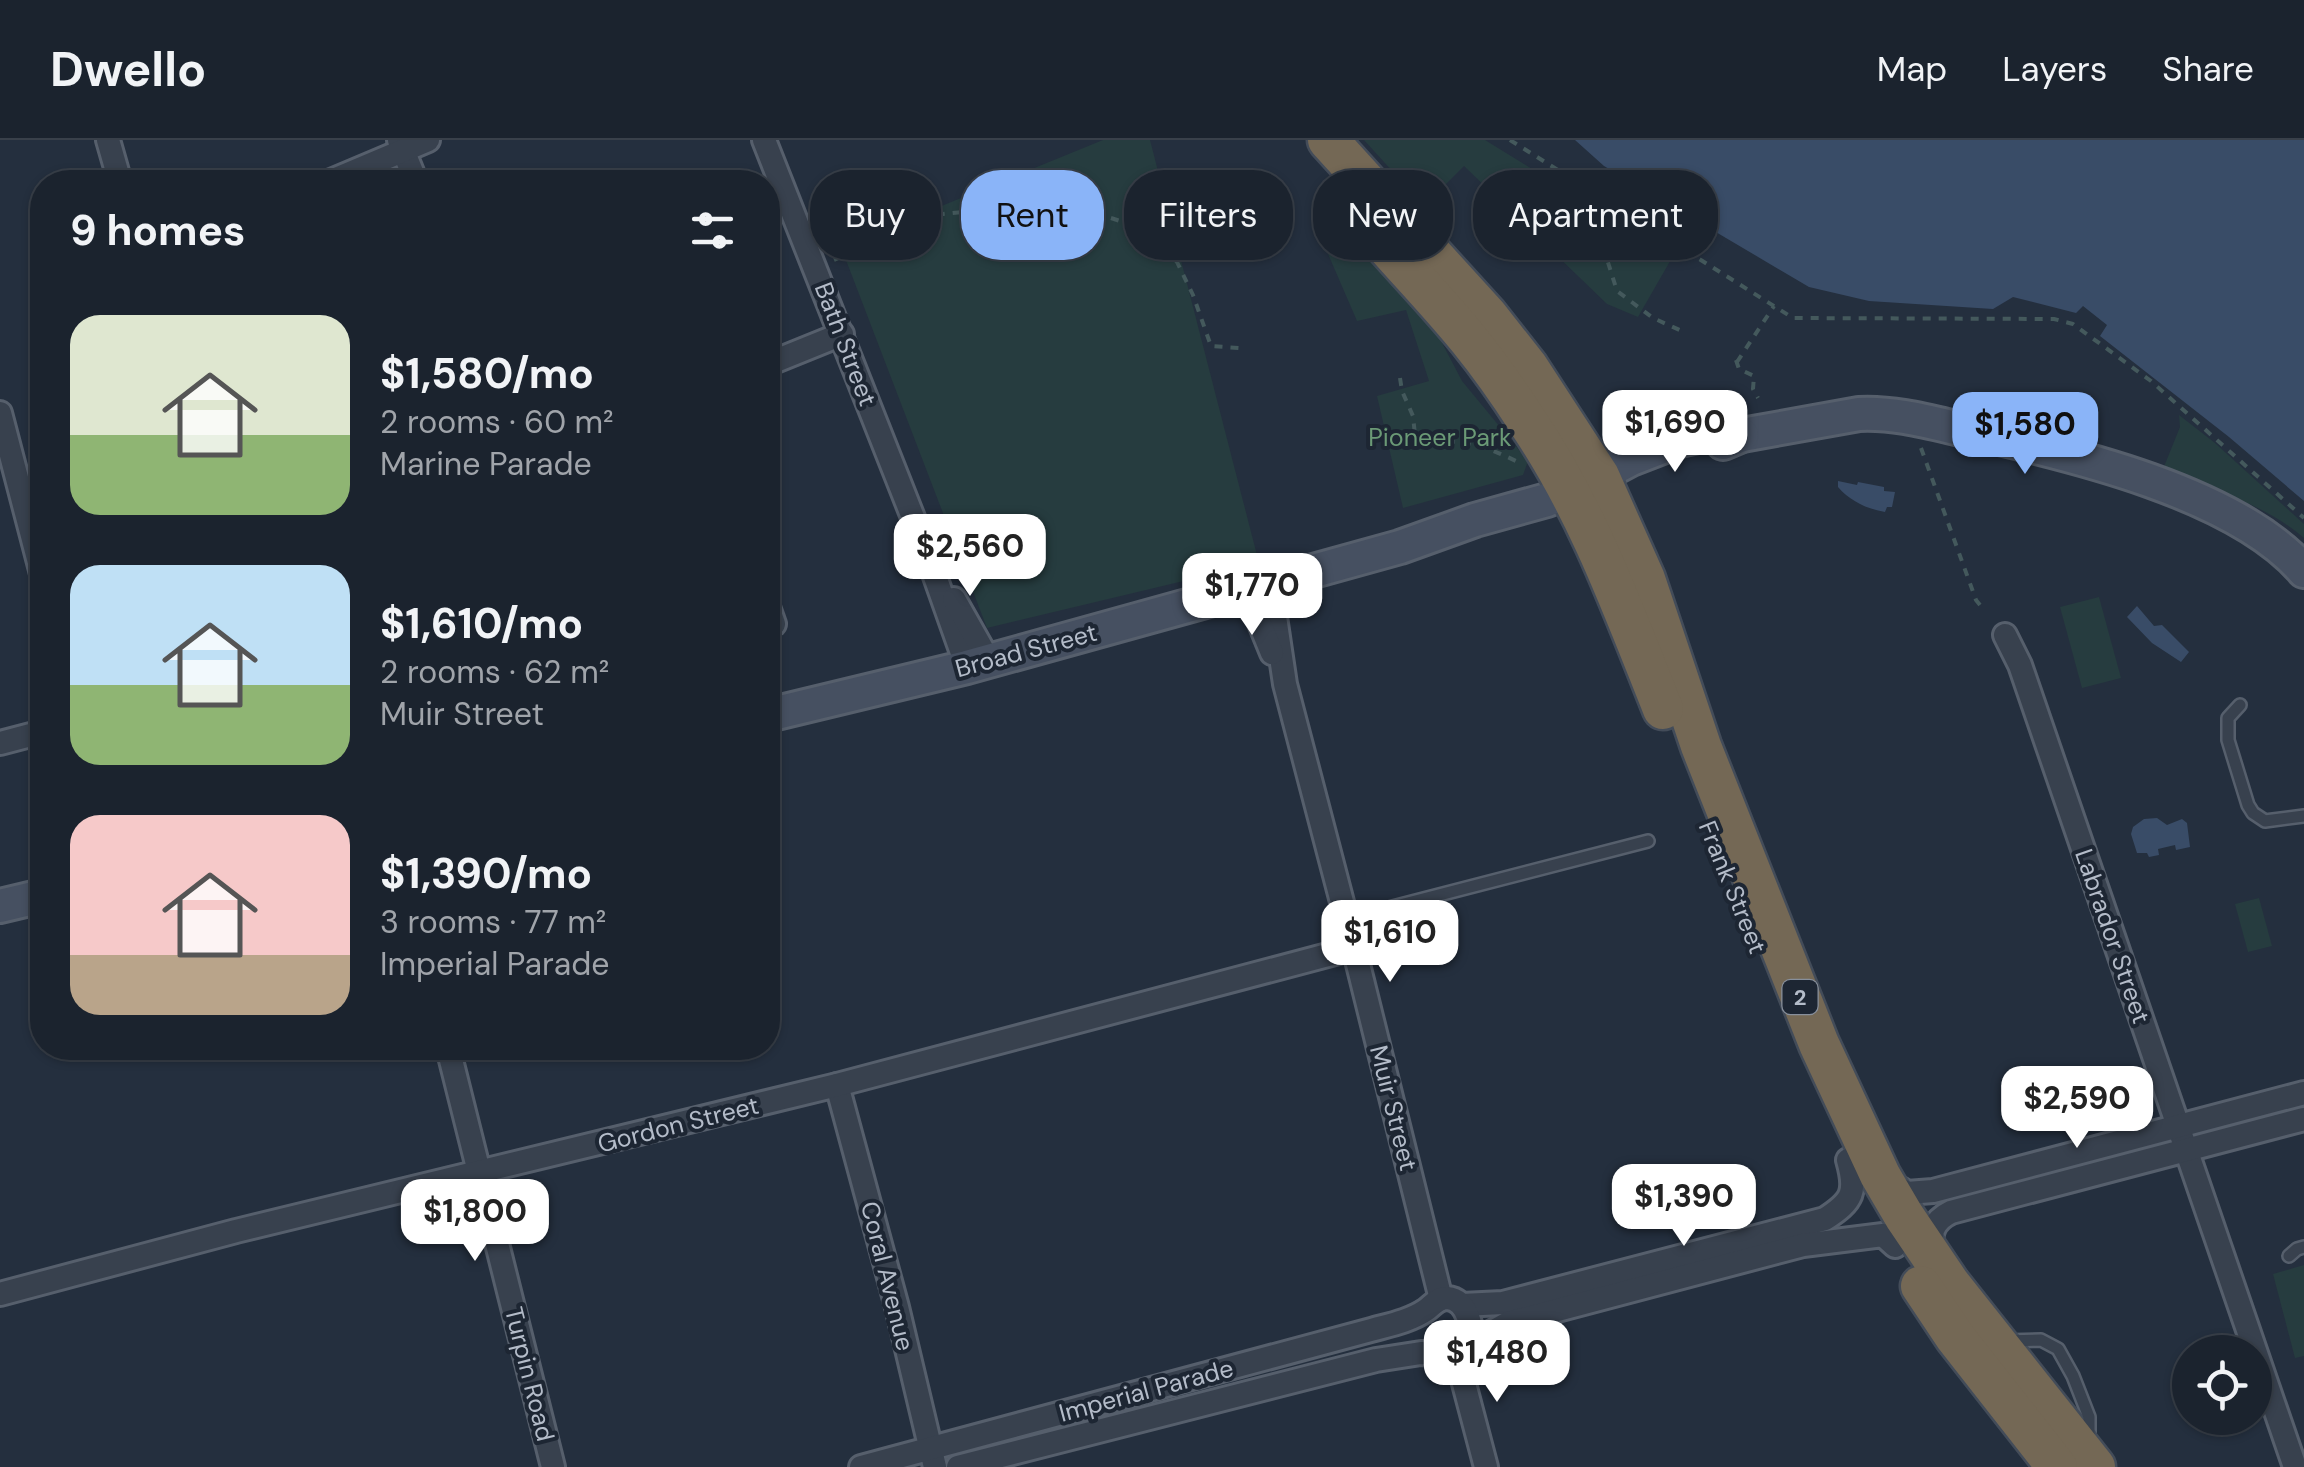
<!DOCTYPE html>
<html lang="en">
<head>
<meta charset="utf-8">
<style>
	body { margin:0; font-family:"DM Sans",sans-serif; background:#282f3a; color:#f1f3f6; height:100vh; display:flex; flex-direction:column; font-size:38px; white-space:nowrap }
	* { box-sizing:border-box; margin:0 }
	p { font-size:32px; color:#a0a4aa }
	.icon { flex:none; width:55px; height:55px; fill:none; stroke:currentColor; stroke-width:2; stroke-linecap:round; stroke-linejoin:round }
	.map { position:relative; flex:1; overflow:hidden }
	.sheet { position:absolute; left:30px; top:30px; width:750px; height:890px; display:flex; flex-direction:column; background:#1b232e; border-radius:40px; box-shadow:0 2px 8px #0004,0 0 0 2px #39404a }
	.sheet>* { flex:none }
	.guide { position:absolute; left:810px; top:30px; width:950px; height:90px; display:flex; gap:20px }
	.controls { position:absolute; left:2172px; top:1195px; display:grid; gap:20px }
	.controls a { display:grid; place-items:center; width:100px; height:100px; border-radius:50%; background:#1b232e; box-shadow:0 2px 8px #0004,0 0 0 2px #39404a; font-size:50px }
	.price { position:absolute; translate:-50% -85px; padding:0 22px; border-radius:20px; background:#fff; color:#222; font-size:32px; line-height:65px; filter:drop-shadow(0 2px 5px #0008) }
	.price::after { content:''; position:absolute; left:50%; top:60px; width:30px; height:22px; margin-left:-15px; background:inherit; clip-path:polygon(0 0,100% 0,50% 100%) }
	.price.active { background:#8ab4f8; color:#111 }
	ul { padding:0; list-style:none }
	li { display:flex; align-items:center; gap:30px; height:250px; padding:0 40px }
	li span { display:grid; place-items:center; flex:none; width:280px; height:200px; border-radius:30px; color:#555 }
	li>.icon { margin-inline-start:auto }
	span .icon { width:120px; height:120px; fill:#fffc; stroke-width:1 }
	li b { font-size:42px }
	h2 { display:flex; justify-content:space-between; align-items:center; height:120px; padding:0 40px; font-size:42px }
	.pill { padding:0 35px; border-radius:40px; background:#1b232e; box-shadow:0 2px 8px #0004,0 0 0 2px #39404a; font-size:35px; line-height:90px }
	.pill.active { background:#8ab4f8; color:#111 }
	header { display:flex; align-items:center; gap:60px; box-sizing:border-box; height:140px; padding:0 50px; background:#1b232e; border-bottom:2px solid #39404a }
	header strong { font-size:48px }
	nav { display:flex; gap:55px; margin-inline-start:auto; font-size:35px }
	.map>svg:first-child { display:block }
	.green { fill:#263c3f }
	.water { fill:#394c67 }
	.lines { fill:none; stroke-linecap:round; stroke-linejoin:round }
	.lane-casing { stroke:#565f6c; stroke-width:16 }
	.street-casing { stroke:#565f6c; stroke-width:28 }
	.secondary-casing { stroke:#565f6c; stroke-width:38 }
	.highway-casing { stroke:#434c59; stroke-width:45 }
	.path { stroke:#44595c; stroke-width:4; stroke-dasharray:8 8; stroke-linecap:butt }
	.lane { stroke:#38414e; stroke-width:11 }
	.street { stroke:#38414e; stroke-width:22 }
	.secondary { stroke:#465061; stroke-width:32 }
	.highway { stroke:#746855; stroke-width:40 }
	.labels { text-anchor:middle; stroke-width:8; stroke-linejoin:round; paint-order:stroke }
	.shield { fill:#1d2633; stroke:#878f9c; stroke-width:2.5 }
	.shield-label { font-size:22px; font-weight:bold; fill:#b4bcc9 }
	.street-label { font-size:25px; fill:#b4bcc9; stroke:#1d2633 }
	.park-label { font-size:25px; fill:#6b9a76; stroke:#1d2633 }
</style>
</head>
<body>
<header>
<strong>Dwello</strong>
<nav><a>Map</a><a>Layers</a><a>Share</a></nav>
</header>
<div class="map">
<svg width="2304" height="1327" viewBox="0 0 2304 1327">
	<rect width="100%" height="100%" fill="#242f3e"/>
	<g class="green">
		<polygon points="1103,0 1150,0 1259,423 987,488 841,107"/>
		<polygon points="1364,0 1485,0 1673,116 1638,177 1607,164 1464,26 1424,66"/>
		<polygon points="1346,92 1439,197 1462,241 1528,321 1523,335 1403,368 1377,256 1429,241 1406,170 1357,181 1322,100"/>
		<path d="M2179,275l36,28 89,81v14c-40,-34 -87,-48 -137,-60l-4,-9 17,-42z"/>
		<polygon points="2099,457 2121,538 2082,548 2060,467"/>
		<polygon points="2259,758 2272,806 2248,812 2235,764"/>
		<polygon points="2304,1125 2304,1216 2295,1218 2273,1134"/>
	</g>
	<g class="water">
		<polygon points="1575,0 2304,0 2304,361 2229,297 2100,196 2107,185 2083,166 2076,173 2013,157 1993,169 1869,161 1809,147 1604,26"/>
		<path d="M1838,341l19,4 1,-3 26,5v4l11,1 -3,15h-5l-2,5c-18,-3 -35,-11 -47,-25z"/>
		<polygon points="2137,466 2154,486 2162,485 2189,512 2181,522 2152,503 2127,477"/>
		<polygon points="2157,678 2167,685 2182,679 2187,683 2190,707 2176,710 2175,705 2158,709 2159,715 2149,717 2147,713 2137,713 2131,694 2133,687 2144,679"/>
	</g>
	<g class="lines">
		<g class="lane-casing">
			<g id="lane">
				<polyline points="2240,565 2228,578 2228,600 2248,665 2253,673 2265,681 2304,676"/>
				<polyline points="1346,779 1648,701"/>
				<polyline points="2289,1116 2297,1109 2304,1107"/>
				<polyline points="2004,1201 2041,1200 2058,1209 2073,1236 2089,1277 2089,1302"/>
			</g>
		</g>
		<g class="street-casing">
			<g id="street">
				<polyline points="108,0 120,42"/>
				<polyline points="399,0 416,42"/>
				<polyline points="764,0 925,408 967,527"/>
				<polyline points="329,42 428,0"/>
				<polyline points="768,224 842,194"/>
				<polyline points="0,273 42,434"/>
				<polyline points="1270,443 1285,544 1354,808 1441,1159"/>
				<polyline points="1246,449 1272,513"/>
				<polyline points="954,459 989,521"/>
				<polyline points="768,467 774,484"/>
				<polyline points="2005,495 2020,525 2295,1327"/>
				<polyline points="0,603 42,592"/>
				<polyline points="448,908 553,1327"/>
				<polyline points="837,945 897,1167 935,1327"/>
				<polyline points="1886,1040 1907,1053 1933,1051 2304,953"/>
				<path d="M1931,1114c-1,-20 1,-33 20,-42l353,-93"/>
				<polyline points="0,1154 236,1091 837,945 1354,808"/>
				<path d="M1462,1165l41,-2 322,-84c28,-18 32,-27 23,-59"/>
				<polyline points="1457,1217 1486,1327"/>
				<path d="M861,1327l510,-137c18,-5 39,-9 55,-20 7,-5 11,-12 21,-12 21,1 26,31 24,46"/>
				<polyline points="958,1327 1376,1220 1421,1213 1457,1217 1465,1213 1471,1204 1508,1183 1803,1105 1883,1095 1895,1106"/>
			</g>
		</g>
		<g class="secondary-casing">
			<g id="secondary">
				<path d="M1723,303l19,-8 117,-21c39,-2 77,10 114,18 98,22 264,61 331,139"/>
				<polyline points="768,575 967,527 1400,407 1475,380 1547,360 1599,336 1631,319 1680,300 1707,294 1742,295"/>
				<polyline points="0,766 42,756"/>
			</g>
		</g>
		<g class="highway-casing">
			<g id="highway">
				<polyline points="1328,0 1487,175 1528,227 1599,336 1645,439 1701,606 1819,904 1880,1035 1904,1076 1950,1144 2095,1327"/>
				<path d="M1349,63c38,47 82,90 120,137 21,26 40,53 58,81 61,90 96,188 136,288"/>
				<polyline points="1921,1146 1955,1197 2057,1327"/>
			</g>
		</g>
		<g class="path">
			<polyline points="1510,0 1793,178 2054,179 2073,184 2151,241 2304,378"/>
			<polyline points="1584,46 1617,151 1653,178 1684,192"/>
			<polyline points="834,120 943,74 1001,68 1083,69 1145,89 1159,103 1177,122 1193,155 1211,206 1239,208"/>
			<polyline points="1736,220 1739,229 1754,236 1753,249 1758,258"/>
			<polyline points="1737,222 1774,166"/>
			<path d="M1400,238l2,13 11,25 2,19 4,6 8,4c33,-9 60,2 89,16"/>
			<polyline points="1921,308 1976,460 1984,470"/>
		</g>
		<use href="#lane" class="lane"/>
		<use href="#street" class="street"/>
		<use href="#secondary" class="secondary"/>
		<use href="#highway" class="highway"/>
	</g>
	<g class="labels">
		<rect class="shield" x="1782.5" y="840" width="35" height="34" rx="8"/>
		<g class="shield-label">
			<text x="1800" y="865">2</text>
		</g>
		<g class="street-label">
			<text transform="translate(846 204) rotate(69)" y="9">Bath Street</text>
			<text transform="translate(1026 510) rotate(-15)" y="9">Broad Street</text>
			<text transform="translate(1733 747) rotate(68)" y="9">Frank Street</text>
			<text transform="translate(2113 796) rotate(71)" y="9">Labrador Street</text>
			<text transform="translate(1394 968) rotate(76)" y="9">Muir Street</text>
			<text transform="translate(678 984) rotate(-14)" y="9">Gordon Street</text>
			<text transform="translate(888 1136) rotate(76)" y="9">Coral Avenue</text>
			<text transform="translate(530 1234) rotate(76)" y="9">Turpin Road</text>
			<text transform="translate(1146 1250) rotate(-15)" y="9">Imperial Parade</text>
		</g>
		<g class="park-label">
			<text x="1440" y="306">Pioneer Park</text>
		</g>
	</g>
</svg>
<div class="controls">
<a><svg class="icon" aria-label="locate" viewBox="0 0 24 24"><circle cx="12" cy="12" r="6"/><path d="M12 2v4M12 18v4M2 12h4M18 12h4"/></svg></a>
</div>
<b class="price" style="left:1675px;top:335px">$1,690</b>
<b class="price active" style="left:2025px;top:337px">$1,580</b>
<b class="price" style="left:970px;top:459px">$2,560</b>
<b class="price" style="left:1252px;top:498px">$1,770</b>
<b class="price" style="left:1390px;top:845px">$1,610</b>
<b class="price" style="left:2077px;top:1011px">$2,590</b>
<b class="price" style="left:1684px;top:1109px">$1,390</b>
<b class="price" style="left:475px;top:1124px">$1,800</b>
<b class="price" style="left:1497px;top:1265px">$1,480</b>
<div class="guide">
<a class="pill">Buy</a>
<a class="pill active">Rent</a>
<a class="pill">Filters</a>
<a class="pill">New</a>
<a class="pill">Apartment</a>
</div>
<section class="sheet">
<h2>9 homes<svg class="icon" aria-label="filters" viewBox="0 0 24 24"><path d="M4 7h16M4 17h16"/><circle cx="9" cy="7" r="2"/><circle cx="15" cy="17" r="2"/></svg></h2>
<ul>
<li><span style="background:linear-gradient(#dfe7d0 60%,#8fb573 0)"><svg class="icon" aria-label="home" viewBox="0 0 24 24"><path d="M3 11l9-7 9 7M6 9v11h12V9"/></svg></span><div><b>$1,580/mo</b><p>2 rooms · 60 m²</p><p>Marine Parade</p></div></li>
<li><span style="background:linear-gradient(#bfe0f5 60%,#8fb573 0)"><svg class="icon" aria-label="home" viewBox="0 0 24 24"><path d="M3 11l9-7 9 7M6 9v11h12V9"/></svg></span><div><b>$1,610/mo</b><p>2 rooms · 62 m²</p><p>Muir Street</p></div></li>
<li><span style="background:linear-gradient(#f6c9c9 70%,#b9a48a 0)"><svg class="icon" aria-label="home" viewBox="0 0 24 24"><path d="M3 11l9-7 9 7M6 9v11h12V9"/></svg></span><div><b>$1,390/mo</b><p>3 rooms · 77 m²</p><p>Imperial Parade</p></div></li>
</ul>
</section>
</div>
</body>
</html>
